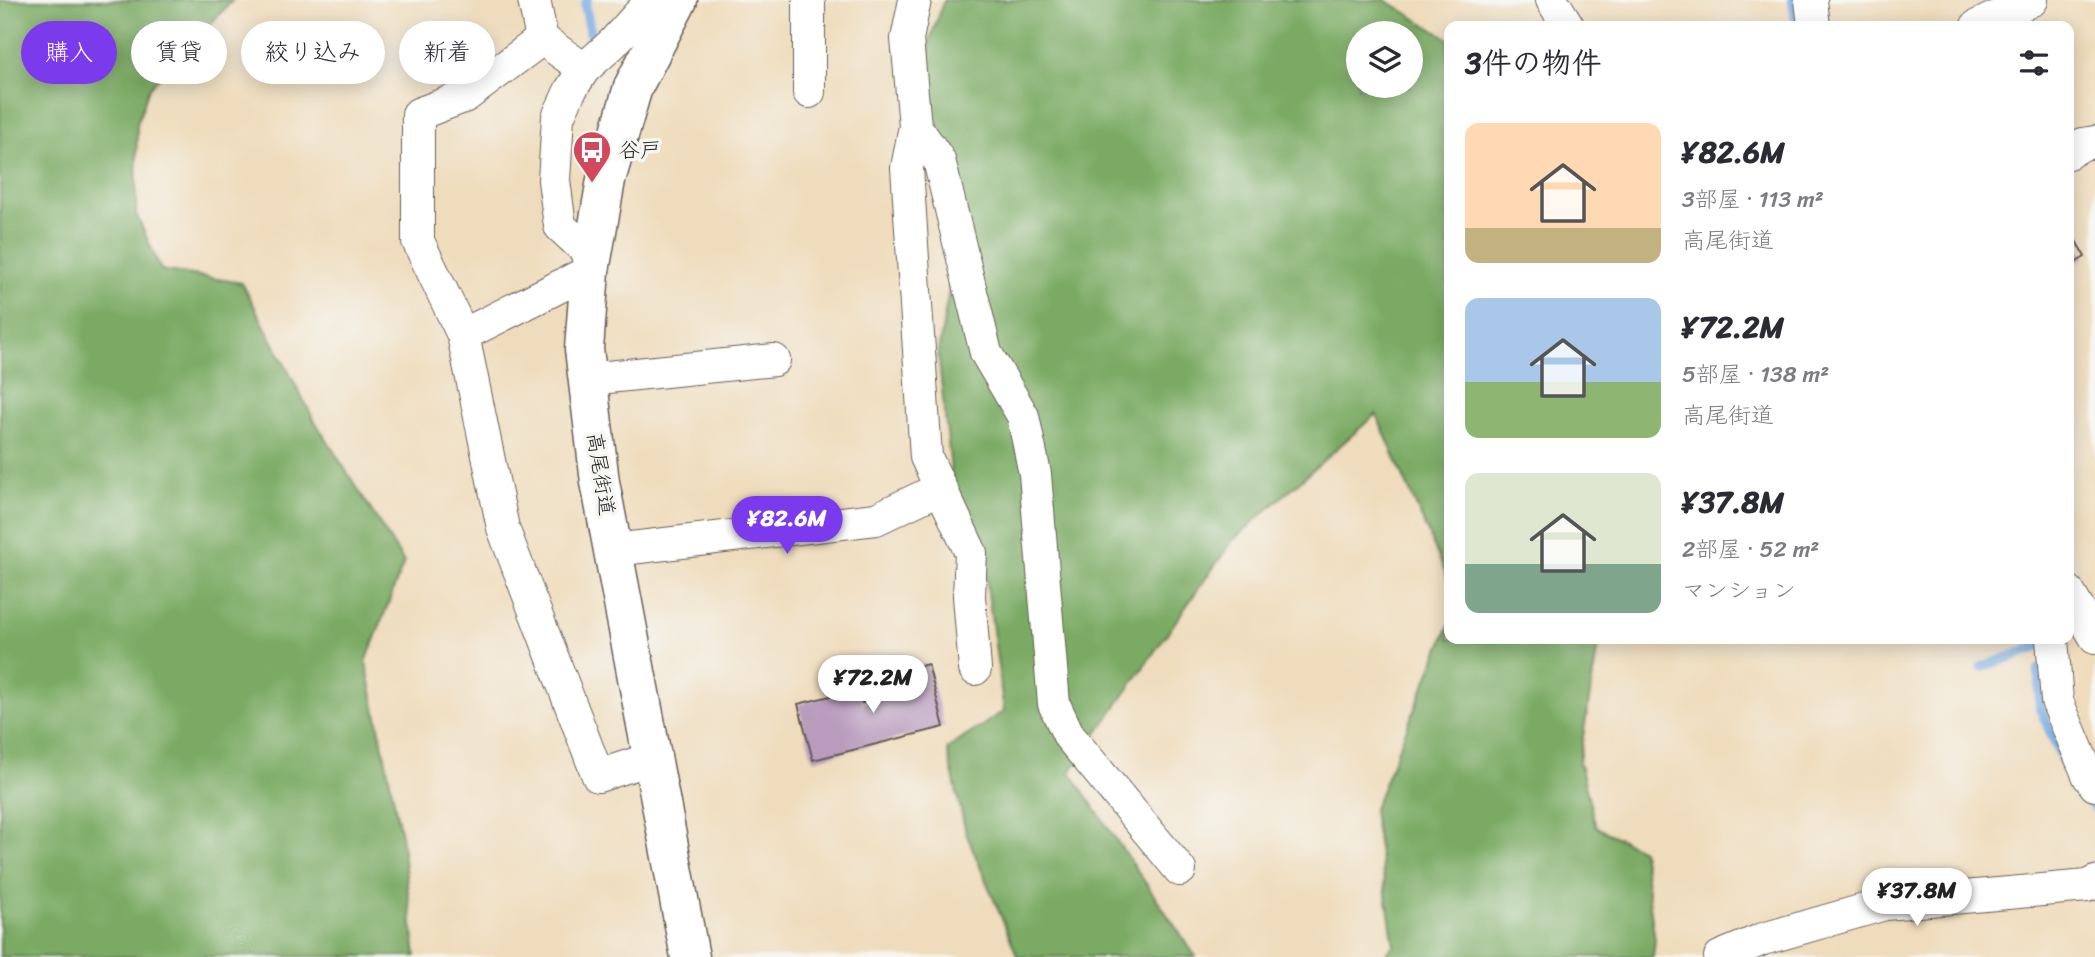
<!DOCTYPE html>
<html lang="ja">
<head>
<meta charset="utf-8">
<style>
	body { margin:0; font-family:Sriracha,"Klee One",sans-serif; background:#f2f2f3; color:#2b2b33; height:100vh; display:flex; flex-direction:column; font-size:26px; white-space:nowrap }
	* { box-sizing:border-box; margin:0 }
	p { font-size:23px; color:#7c7c81 }
	.icon { flex:none; width:38px; height:38px; fill:none; stroke:currentColor; stroke-width:2; stroke-linecap:round; stroke-linejoin:round }
	.map { position:relative; flex:1; overflow:hidden }
	.sheet { position:absolute; left:1444px; top:21px; width:630px; height:623px; display:flex; flex-direction:column; background:#fff; border-radius:14px; box-shadow:0 4px 18px #0003 }
	.sheet>* { flex:none }
	.top-card { position:absolute; left:21px; top:21px; width:665px; height:63px; display:flex; gap:14px }
	.buttons { position:absolute; left:1346px; top:21px; display:grid; gap:14px }
	.buttons a { display:grid; place-items:center; width:77px; height:77px; border-radius:50%; background:#fff; box-shadow:0 4px 18px #0003; font-size:35px }
	.price { position:absolute; translate:-50% -60px; padding:0 16px; border-radius:24px; background:#fff; color:#222; font-size:23px; line-height:46px; filter:drop-shadow(0 2px 4px #0008) }
	.price::after { content:''; position:absolute; left:50%; top:42px; width:21px; height:16px; margin-left:-10px; background:inherit; clip-path:polygon(0 0,100% 0,50% 100%) }
	.price.on { background:#7c3aed; color:#fff }
	ul { padding:0; list-style:none }
	li { display:flex; align-items:center; gap:21px; height:175px; padding:0 21px }
	li span { display:grid; place-items:center; flex:none; width:196px; height:140px; border-radius:14px; color:#555 }
	li>.icon { margin-inline-start:auto }
	span .icon { width:84px; height:84px; fill:#fffc; stroke-width:1 }
	li b { font-size:30px }
	h2 { display:flex; justify-content:space-between; align-items:center; height:84px; padding:0 21px; font-size:30px }
	.chip { padding:0 24px; border-radius:32px; background:#fff; box-shadow:0 4px 18px #0003; font-size:24px; line-height:63px }
	.chip.on { background:#7c3aed; color:#fff }
	.map>svg:first-child { display:block }
	.forest { fill:#7aaa63; stroke:#4b6340; stroke-width:2; fill-rule:evenodd }
	.lines { fill:none; stroke-linecap:round; stroke-linejoin:round }
	.stream { stroke:#76aae3; stroke-width:10 }
	.building { fill:#b99bbe }
	.minor-casing { stroke:#665f54; stroke-width:34 }
	.major-casing { stroke:#665f54; stroke-width:41 }
	.minor { stroke:#fff; stroke-width:32 }
	.major { stroke:#fff; stroke-width:38 }
	.labels { text-anchor:middle; stroke-width:7; stroke-linejoin:round; paint-order:stroke }
	.poi-label { font-size:21px; fill:#1c1c1c; stroke:#f6f6f2; text-anchor:start }
	.street-label { font-size:21px; fill:#1c1c1c; stroke:#f6f6f2 }
</style>
</head>
<body>
<div class="map">
<svg width="2095" height="957" viewBox="0 0 2095 957">
	<rect width="100%" height="100%" fill="#f6f6f2"/>
	<filter id="ink" filterUnits="userSpaceOnUse"><feTurbulence type="fractalNoise" baseFrequency=".0143" numOctaves="2"/><feDisplacementMap in="SourceGraphic" scale="14" xChannelSelector="R" yChannelSelector="G"/><feConvolveMatrix kernelMatrix="1 2 1 2 8 2 1 2 1" color-interpolation-filters="sRGB"/></filter>
	<filter id="wash" filterUnits="userSpaceOnUse"><feTurbulence type="fractalNoise" baseFrequency=".00686" numOctaves="4" result="noise"/><feDisplacementMap in="SourceGraphic" scale="28" xChannelSelector="R" yChannelSelector="G"/><feGaussianBlur stdDeviation="1.57" result="paint"/><feColorMatrix in="noise" values="0 0 0 0 0 0 0 0 0 0 0 0 0 0 0 0 0 1.4 0 .05"/><feComposite in="paint" operator="in"/></filter>
	<g filter="url(#wash)">
		<rect width="100%" height="100%" fill="#efdcbc"/>
		<g class="forest">
			<polygon points="0,0 233,0 149,88 137,124 136,214 161,270 242,283 314,420 404,562 366,662 401,836 416,956 0,957"/>
			<path d="M944,0h441l64,39v542l-73,-167 -144,127 -162,231 126,185h-178l-52,-124 -19,-84 57,-38 -21,-155 -29,-59 -16,-144 20,-115 -37,-115 9,-83zM1358,33h52v53h-52z"/>
			<polygon points="1449,625 1449,639 1599,639 1579,761 1596,827 1642,850 1655,940 1653,957 1382,957 1394,945 1373,811"/>
		</g>
		<g class="lines">
			<g class="stream">
				<polyline points="587,0 585,6 592,39"/>
				<polyline points="1793,0 1797,26"/>
				<polyline points="1982,667 2038,647"/>
				<polyline points="2039,669 2040,708 2065,766 2095,808"/>
			</g>
		</g>
		<g id="blocks">
			<g class="building">
				<polygon points="2068,227 2085,257 2068,267"/>
				<polygon points="928,664 944,727 813,760 798,704 859,689 862,703 887,697 882,676"/>
			</g>
		</g>
	</g>
	<g filter="url(#ink)">
		<use href="#blocks" fill-opacity="0" stroke="#665f54" stroke-width="2"/>
		<g class="lines">
			<g class="minor-casing">
				<g id="minor">
					<polyline points="534,0 542,39 584,69"/>
					<polyline points="809,0 809,92"/>
					<polyline points="915,0 907,39 915,126 907,168 926,457 971,553 969,596 975,669"/>
					<polyline points="1552,0 1568,26"/>
					<polyline points="1811,0 1814,26"/>
					<polyline points="1977,26 2032,0"/>
					<polyline points="542,39 466,96 418,114 418,241 463,335 503,528 598,776 653,758"/>
					<polyline points="915,126 939,160 986,353 1023,416 1035,474 1054,704 1069,736 1180,870"/>
					<polyline points="2068,153 2083,144 2095,142"/>
					<polyline points="592,256 560,226 554,180 558,117 570,91 584,69 613,43 641,12 670,13"/>
					<polyline points="463,335 590,271"/>
					<polyline points="588,379 774,360"/>
					<polyline points="614,550 876,519 939,489"/>
					<polyline points="2068,591 2095,637"/>
					<polyline points="2052,639 2057,701 2089,777 2095,785"/>
					<polyline points="1720,957 1763,939 1885,904 2087,886 2095,882"/>
				</g>
			</g>
			<g class="major-casing">
				<polyline id="major" points="678,0 633,87 606,180 590,271 584,349 600,482 690,957"/>
			</g>
			<use href="#minor" class="minor"/>
			<use href="#major" class="major"/>
		</g>
	</g>
	<defs>
		<g id="bus-pin" transform="scale(2.0125)"><path d="M0 17L-7.5 6A9.5 9.5 0 1 1 7.5 6Z" fill="#d1495b" stroke="#f6f6f2"/><path d="M-5-6H5V4H4V6H2V4H-2V6H-4V4H-5ZM-3.5-4V0h7V-4ZM-3.5 1.2v1.5H-2V1.2ZM2 1.2v1.5H3.5V1.2Z" fill="#fff"/></g>
	</defs>
	<g fill-rule="evenodd">
		<use href="#bus-pin" x="592" y="150"/>
	</g>
	<g class="labels">
		<g class="poi-label">
			<text x="619" y="157">谷戸</text>
		</g>
		<g class="street-label">
			<text transform="translate(601 474) rotate(81)" y="7">高尾街道</text>
		</g>
	</g>
</svg>
<div class="buttons">
<a><svg class="icon" aria-label="layers" viewBox="0 0 24 24"><path d="M12 4l9 5-9 5-9-5zM3 14l9 5 9-5"/></svg></a>
</div>
<b class="price on" style="left:787px;top:556px">¥82.6M</b>
<b class="price" style="left:873px;top:715px">¥72.2M</b>
<b class="price" style="left:1917px;top:928px">¥37.8M</b>
<div class="top-card">
<a class="chip on">購入</a>
<a class="chip">賃貸</a>
<a class="chip">絞り込み</a>
<a class="chip">新着</a>
</div>
<section class="sheet">
<h2>3件の物件<svg class="icon" aria-label="filters" viewBox="0 0 24 24"><path d="M4 7h16M4 17h16"/><circle cx="9" cy="7" r="2"/><circle cx="15" cy="17" r="2"/></svg></h2>
<ul>
<li><span style="background:linear-gradient(#ffd9b3 75%,#c2b280 0)"><svg class="icon" aria-label="home" viewBox="0 0 24 24"><path d="M3 11l9-7 9 7M6 9v11h12V9"/></svg></span><div><b>¥82.6M</b><p>3部屋 · 113 m²</p><p>高尾街道</p></div></li>
<li><span style="background:linear-gradient(#a9c7e8 60%,#8fb573 0)"><svg class="icon" aria-label="home" viewBox="0 0 24 24"><path d="M3 11l9-7 9 7M6 9v11h12V9"/></svg></span><div><b>¥72.2M</b><p>5部屋 · 138 m²</p><p>高尾街道</p></div></li>
<li><span style="background:linear-gradient(#dfe7d0 65%,#7fa58c 0)"><svg class="icon" aria-label="home" viewBox="0 0 24 24"><path d="M3 11l9-7 9 7M6 9v11h12V9"/></svg></span><div><b>¥37.8M</b><p>2部屋 · 52 m²</p><p>マンション</p></div></li>
</ul>
</section>
</div>
</body>
</html>
